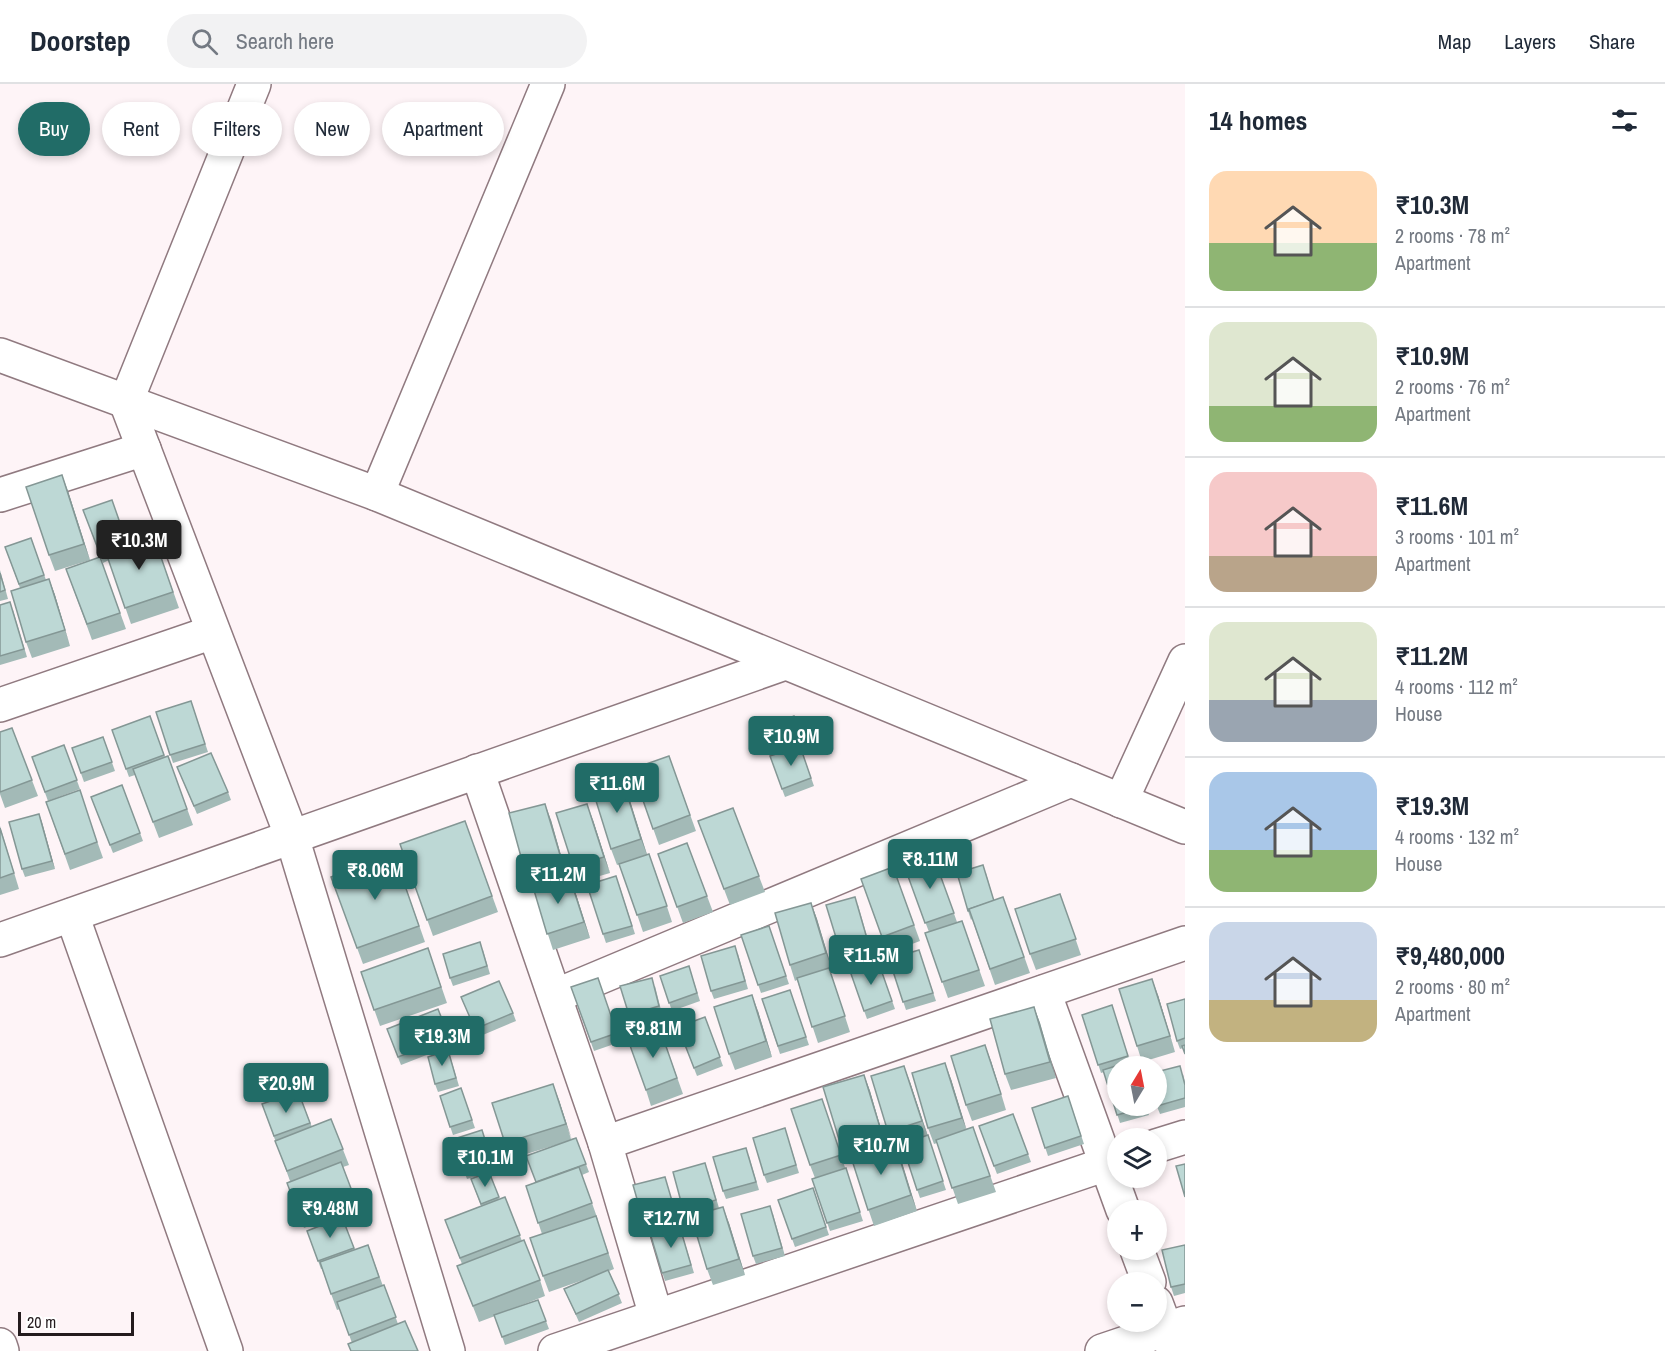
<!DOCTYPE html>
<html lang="en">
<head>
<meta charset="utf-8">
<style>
	body { margin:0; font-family:"Archivo Narrow",sans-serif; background:#f2f2f3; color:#1f2937; height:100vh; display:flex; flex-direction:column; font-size:22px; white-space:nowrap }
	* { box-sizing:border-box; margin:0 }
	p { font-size:20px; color:#747a83 }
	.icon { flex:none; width:33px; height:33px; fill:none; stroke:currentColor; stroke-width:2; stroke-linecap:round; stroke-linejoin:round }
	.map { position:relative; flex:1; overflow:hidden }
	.panel { display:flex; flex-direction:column; background:#fff; width:480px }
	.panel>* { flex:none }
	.top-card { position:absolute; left:18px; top:18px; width:570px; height:54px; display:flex; gap:12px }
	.needle { width:39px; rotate:10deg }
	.tools { position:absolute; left:1107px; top:972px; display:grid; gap:12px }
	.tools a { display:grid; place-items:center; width:60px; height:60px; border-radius:50%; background:#fff; box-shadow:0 3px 9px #0003; font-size:30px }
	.scale { position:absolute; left:18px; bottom:15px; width:116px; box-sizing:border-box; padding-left:6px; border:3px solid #241b1e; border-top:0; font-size:16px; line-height:21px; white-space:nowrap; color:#241b1e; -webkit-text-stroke:4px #fff; paint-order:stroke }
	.price { position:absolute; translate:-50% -51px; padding:0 14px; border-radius:6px; background:#216c67; color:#fff; font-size:20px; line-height:39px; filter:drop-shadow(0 2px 3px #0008) }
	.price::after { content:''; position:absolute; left:50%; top:36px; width:18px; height:14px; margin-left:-9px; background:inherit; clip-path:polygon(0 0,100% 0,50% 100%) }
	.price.current { background:#222; color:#fff }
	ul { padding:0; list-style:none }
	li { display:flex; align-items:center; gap:18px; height:150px; padding:0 24px }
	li+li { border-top:2px solid #e0e1e3 }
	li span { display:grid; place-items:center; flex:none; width:168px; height:120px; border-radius:18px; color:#555 }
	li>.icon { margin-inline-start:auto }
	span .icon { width:72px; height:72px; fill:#fffc; stroke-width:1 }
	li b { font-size:26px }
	h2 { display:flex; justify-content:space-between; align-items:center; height:72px; padding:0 24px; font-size:26px }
	.tag { padding:0 21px; border-radius:27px; background:#fff; box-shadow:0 3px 9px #0003; font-size:21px; line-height:54px }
	.tag.current { background:#216c67; color:#fff }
	header { display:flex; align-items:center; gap:36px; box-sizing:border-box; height:84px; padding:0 30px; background:#fff; border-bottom:2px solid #e0e1e3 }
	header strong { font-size:28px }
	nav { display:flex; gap:33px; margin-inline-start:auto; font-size:21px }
	.search { width:420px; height:54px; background:#f2f2f3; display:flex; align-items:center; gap:15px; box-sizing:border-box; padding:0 21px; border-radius:33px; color:#747a83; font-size:22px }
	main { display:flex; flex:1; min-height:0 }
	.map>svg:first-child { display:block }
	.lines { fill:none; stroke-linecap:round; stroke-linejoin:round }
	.minor-casing { stroke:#907a80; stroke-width:36 }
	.minor { stroke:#fff; stroke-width:33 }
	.wall { fill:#a3bab7 }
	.shaded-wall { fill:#849795 }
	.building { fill:#bdd8d5; stroke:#849795; stroke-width:1.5 }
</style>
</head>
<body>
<header>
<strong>Doorstep</strong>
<div class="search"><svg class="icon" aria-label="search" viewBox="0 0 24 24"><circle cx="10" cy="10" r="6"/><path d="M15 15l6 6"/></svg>Search here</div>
<nav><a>Map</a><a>Layers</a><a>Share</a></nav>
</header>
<main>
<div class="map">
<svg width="1185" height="1267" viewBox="0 0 1185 1267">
	<rect width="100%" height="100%" fill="#fef4f7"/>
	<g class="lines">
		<g class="minor-casing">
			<g id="minor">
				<polyline points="254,0 126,318 292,753 448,1267"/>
				<polyline points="0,271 377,410 1185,743"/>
				<polyline points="377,410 548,0"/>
				<polyline points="0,411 144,365"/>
				<polyline points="0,621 213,548"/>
				<polyline points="477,687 605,1059 656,1232"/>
				<polyline points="1121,717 1185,577"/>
				<polyline points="72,831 226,1267"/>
				<polyline points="0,856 785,579"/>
				<polyline points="1044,908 1123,1126"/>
				<polyline points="555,912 1071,696"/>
				<polyline points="605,1059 1185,859"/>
				<polyline points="1156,1062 1185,1053"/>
				<polyline points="1137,1166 1149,1198"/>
				<polyline points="1156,1219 1174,1267"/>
				<polyline points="0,1261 2,1267"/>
				<polyline points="555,1267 1118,1076"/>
				<polyline points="1102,1267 1185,1239"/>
			</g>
		</g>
		<use href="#minor" class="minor"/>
	</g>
	<g class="wall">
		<polygon points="68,407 90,476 55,487 49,471"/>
		<polygon points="83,426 127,459 153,450 179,524 131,540 109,476 103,479"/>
		<polygon points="31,454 46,496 49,495 55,511 70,562 32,574 26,558 20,504 5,463"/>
		<polygon points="100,473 126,545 92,556 66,485"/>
		<polygon points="0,486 8,515 0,517"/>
		<polygon points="0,521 13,526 27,573 0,581"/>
		<polygon points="191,617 208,668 173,679 156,628"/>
		<polygon points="150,632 165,673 168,672 193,741 159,754 135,691 129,693 112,646"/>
		<polygon points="794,632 805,660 797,663 800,662 814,702 785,713 782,705 775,671 764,645"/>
		<polygon points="12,644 38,712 5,724 0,710 0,648"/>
		<polygon points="103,653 115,687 84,698 72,664"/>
		<polygon points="64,661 80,705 48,717 32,673"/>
		<polygon points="669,672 696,747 659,761 632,685"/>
		<polygon points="177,683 228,708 231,716 197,730"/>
		<polygon points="622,694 647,770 655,786 672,838 643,848 620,780 617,781 611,765"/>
		<polygon points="122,701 143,757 113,769 91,713"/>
		<polygon points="46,718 85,723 103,774 70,786"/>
		<polygon points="733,724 765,808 730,821 698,737"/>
		<polygon points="39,730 55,785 25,793 22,785"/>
		<polygon points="551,736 567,792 575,807 590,854 553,866 534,807 532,807 526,791"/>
		<polygon points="593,736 610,789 579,798 573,782"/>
		<polygon points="465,737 498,828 433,852 400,760"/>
		<polygon points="0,742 19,805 0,811"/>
		<polygon points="687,759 713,828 683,839 658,770"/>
		<polygon points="394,770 425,858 363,880 331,793"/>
		<polygon points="934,774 957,838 962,837 985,902 948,914 925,849 929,848 905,784"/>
		<polygon points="893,783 920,857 888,869 861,795"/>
		<polygon points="986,789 994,817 1003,813 1030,889 995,901 972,835 971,836 968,827"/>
		<polygon points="619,800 635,850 606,859 603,850"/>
		<polygon points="1060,810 1081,871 1036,886 1030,870"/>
		<polygon points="811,819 817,835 832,885 830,886 850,948 818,959 797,896 795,897 790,881"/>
		<polygon points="858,821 873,873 844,881 842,873"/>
		<polygon points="769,842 789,900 761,909 741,851"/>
		<polygon points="428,864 447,919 380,942 361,888"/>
		<polygon points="483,866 490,890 453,902 450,894"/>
		<polygon points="919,866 936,917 906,926 889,875"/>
		<polygon points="738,870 748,905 714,915 711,907"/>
		<polygon points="878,877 895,925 867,935 850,887"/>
		<polygon points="689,882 700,917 672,927 660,892"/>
		<polygon points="598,894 620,958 594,967 571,903"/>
		<polygon points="655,902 662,930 632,939 629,931"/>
		<polygon points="790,906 809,961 780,970 762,915"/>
		<polygon points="1158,911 1175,968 1142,978 1137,962"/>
		<polygon points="461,913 513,929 516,937 478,953"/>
		<polygon points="1185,915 1185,970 1183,964 1180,965 1177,957"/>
		<polygon points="1112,921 1130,978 1118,1022 1146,1022 1149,1031 1120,1039 1104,988 1101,989 1082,931"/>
		<polygon points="1034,923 1040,939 1056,994 1011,1006 1005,990"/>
		<polygon points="438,925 452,961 401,981 387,945"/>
		<polygon points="758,927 772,973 735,986 729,970"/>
		<polygon points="705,933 723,982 697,992 678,943"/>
		<polygon points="660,945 683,1010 651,1022 646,1006"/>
		<polygon points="451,975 459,1002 438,1008 435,1000"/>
		<polygon points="991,977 1006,1026 972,1037 966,1021"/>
		<polygon points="1183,990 1185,998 1185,1023 1160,1030 1156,1020"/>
		<polygon points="864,991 870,1007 886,1062 893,1059 888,1048 910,998 946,1106 920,1114 902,1061 896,1063 917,1127 874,1142 852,1077 847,1078 841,1062"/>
		<polygon points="951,995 966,1045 973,1043 996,1108 958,1120 937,1059 934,1060 928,1044"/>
		<polygon points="461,1004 475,1044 453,1051 440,1012"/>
		<polygon points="298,1007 312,1043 331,1035 349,1081 343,1083 358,1123 304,1144 287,1099 290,1097 262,1020"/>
		<polygon points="1068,1012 1084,1060 1048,1072 1032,1024"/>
		<polygon points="822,1015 863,1137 830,1147 812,1095 815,1094 810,1081"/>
		<polygon points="559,1016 571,1055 576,1054 589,1088 582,1091 598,1136 597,1136 614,1185 609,1187 622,1219 579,1238 564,1205 589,1194 549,1208 543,1192 542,1150 526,1102 536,1098 559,1060 510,1075 505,1059"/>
		<polygon points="1013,1030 1031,1078 997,1090 979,1042"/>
		<polygon points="785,1044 799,1089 767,1099 764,1091"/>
		<polygon points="485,1054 495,1087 489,1088 499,1115 505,1113 522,1157 540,1196 545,1212 507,1227 538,1216 549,1245 505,1261 495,1232 479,1238 457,1182 462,1180 445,1136 481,1122 471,1095 482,1091 467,1095 464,1087"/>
		<polygon points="749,1072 759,1106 726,1115 723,1107"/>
		<polygon points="708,1087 719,1124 729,1139 745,1191 713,1201 707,1185 707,1128 686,1133 683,1125"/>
		<polygon points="665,1093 694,1189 665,1197 650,1151 648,1151 645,1143"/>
		<polygon points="813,1104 829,1151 795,1163 778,1116"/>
		<polygon points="773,1130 785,1172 756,1180 753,1172"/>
		<polygon points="342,1133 355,1166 368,1161 383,1202 384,1201 398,1240 352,1259 340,1225 337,1226 322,1185 321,1185 307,1147"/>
		<polygon points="1185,1161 1185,1209 1174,1212 1171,1203"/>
	</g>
	<g class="shaded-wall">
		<polygon points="62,391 68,407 90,476 84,460"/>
		<polygon points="49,495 55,511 70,562 65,546"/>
		<polygon points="622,694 628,710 647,771 641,755"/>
		<polygon points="545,720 551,736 568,797 563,781"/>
		<polygon points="587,720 593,736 610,789 604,773"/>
		<polygon points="39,730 42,738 55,785 52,777"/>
		<polygon points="569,791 575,807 590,854 584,838"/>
		<polygon points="811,819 817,835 832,885 826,869"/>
		<polygon points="1152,895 1158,911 1175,968 1170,952"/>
		<polygon points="752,911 758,927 772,973 766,957"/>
		<polygon points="1034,923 1040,939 1056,994 1050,978"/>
		<polygon points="985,961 991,977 1006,1026 1001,1010"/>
		<polygon points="945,979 951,995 968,1050 962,1034"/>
		<polygon points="904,982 910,998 928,1053 922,1037"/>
		<polygon points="864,991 870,1007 887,1066 882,1050"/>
		<polygon points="553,1000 559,1016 572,1056 566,1040"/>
		<polygon points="895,1059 901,1075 917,1127 911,1111"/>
		<polygon points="723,1123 729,1139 745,1191 739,1175"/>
	</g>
	<g class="building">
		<polygon points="62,391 84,460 49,471 26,403"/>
		<polygon points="112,416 127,459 105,466 106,468 100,470 83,426"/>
		<polygon points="153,450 173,508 125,524 105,466"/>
		<polygon points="31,454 44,491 19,500 5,463"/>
		<polygon points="100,473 120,529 87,540 66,485"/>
		<polygon points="0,489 5,506 0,508"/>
		<polygon points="49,495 65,546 26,558 11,507"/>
		<polygon points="10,518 24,565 0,572 0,521"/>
		<polygon points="191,617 205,660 170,671 156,628"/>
		<polygon points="150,632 164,671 126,685 112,646"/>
		<polygon points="794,632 802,652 772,664 764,645"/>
		<polygon points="12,644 32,696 0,708 0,648"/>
		<polygon points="103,653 112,678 81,689 72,664"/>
		<polygon points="64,661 77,696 45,708 32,673"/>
		<polygon points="800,662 811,694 782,705 770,672"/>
		<polygon points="211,669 228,708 194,722 177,683"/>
		<polygon points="168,672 187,725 153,738 133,685"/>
		<polygon points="669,672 690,731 653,745 632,685"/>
		<polygon points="622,694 641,755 611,765 592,704"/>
		<polygon points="122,701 140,749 110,761 91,713"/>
		<polygon points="80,706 97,758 65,770 46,718"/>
		<polygon points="545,720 563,781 526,791 509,729"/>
		<polygon points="587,720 604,773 573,782 556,729"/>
		<polygon points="733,724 759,792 724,805 698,737"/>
		<polygon points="39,730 52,777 22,785 9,738"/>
		<polygon points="465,737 492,812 427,836 400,760"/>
		<polygon points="0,744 14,789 0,794"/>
		<polygon points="687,759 707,812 677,823 658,770"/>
		<polygon points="394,770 419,842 357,864 331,793"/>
		<polygon points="649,770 667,822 637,831 619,780"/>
		<polygon points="934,774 954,829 925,839 905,784"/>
		<polygon points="983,781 994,817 969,825 969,827 968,827 957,789"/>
		<polygon points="893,783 914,841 882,853 861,795"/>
		<polygon points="569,791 584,838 547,850 533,803"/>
		<polygon points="616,792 632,842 603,850 587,801"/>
		<polygon points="1060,810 1076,855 1030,870 1015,825"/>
		<polygon points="855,813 870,865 842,873 826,821"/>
		<polygon points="1003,813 1024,873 990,885 969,825"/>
		<polygon points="811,819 826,869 790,881 775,829"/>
		<polygon points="962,837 979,886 942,898 925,849"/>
		<polygon points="769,842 786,892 758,901 741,851"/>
		<polygon points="480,858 487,882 450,894 443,870"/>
		<polygon points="735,862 745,897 711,907 701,872"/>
		<polygon points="428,864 441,903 374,926 361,888"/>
		<polygon points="919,866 933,909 903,918 889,875"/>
		<polygon points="878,877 892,917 864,927 850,887"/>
		<polygon points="689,882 697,909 669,919 660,892"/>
		<polygon points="829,884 845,932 812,943 797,894"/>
		<polygon points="598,894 617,949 591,958 571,903"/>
		<polygon points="652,894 659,922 629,931 620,902"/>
		<polygon points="1152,895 1170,952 1137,962 1119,905"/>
		<polygon points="499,897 513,929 475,945 461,913"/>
		<polygon points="790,906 806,953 778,962 762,915"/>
		<polygon points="752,911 766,957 729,970 714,923"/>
		<polygon points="1185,915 1185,954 1177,957 1167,920"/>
		<polygon points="1112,921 1128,972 1098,981 1082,931"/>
		<polygon points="1034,923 1050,978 1005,990 990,935"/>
		<polygon points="438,925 449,953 398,973 387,945"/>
		<polygon points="705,933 720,973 694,984 678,943"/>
		<polygon points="660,945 677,994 646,1006 628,956"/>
		<polygon points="985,961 1001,1010 966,1021 951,972"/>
		<polygon points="1185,961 1185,970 1182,962"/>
		<polygon points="448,966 456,994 435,1000 428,973"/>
		<polygon points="1132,977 1134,982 1118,982 1118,1022 1146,1022 1146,1023 1117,1031 1103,986"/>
		<polygon points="945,979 962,1034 928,1044 912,989"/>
		<polygon points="904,982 922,1037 888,1048 871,992"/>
		<polygon points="1180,982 1185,1001 1185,1014 1157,1022 1156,988"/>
		<polygon points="864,991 882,1050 841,1062 823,1003"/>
		<polygon points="553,1000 566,1040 505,1059 492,1019"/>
		<polygon points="461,1004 472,1036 450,1043 440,1012"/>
		<polygon points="298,1007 310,1039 274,1052 262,1020"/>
		<polygon points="1068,1012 1081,1052 1045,1064 1032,1024"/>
		<polygon points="822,1015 841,1071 810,1081 791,1025"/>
		<polygon points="1013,1030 1028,1070 994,1082 979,1042"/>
		<polygon points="331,1035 343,1065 287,1087 275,1057"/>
		<polygon points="973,1043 990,1092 952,1104 936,1056"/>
		<polygon points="785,1044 796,1081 764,1091 753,1054"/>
		<polygon points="482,1046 492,1078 464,1087 454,1055"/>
		<polygon points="928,1051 943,1097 917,1106 902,1060"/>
		<polygon points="576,1054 586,1080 536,1098 526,1072"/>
		<polygon points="895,1059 911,1111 868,1126 851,1073"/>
		<polygon points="746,1064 756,1098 723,1107 713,1073"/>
		<polygon points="341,1078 352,1107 298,1128 287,1099"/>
		<polygon points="705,1079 716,1116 683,1125 673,1088"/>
		<polygon points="1185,1080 1185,1113 1176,1082"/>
		<polygon points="579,1083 592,1119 538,1139 526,1102"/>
		<polygon points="846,1084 860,1128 827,1139 812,1095"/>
		<polygon points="489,1088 499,1113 481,1120 471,1095"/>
		<polygon points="665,1093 677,1134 645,1143 633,1101"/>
		<polygon points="813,1104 826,1143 792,1155 778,1116"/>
		<polygon points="505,1113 520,1151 460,1174 445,1136"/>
		<polygon points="770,1122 782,1164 753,1172 741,1130"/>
		<polygon points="723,1123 739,1175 707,1185 691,1132"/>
		<polygon points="596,1132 608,1169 543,1192 530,1154"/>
		<polygon points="342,1133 354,1164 318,1177 307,1147"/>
		<polygon points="679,1140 691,1181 662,1189 650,1149"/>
		<polygon points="524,1156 540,1196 473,1222 457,1182"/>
		<polygon points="368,1161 379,1193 331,1210 320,1178"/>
		<polygon points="1185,1161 1185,1200 1171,1203 1162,1166"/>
		<polygon points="608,1186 619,1210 576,1230 564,1205"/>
		<polygon points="384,1201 396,1233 349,1251 337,1218"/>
		<polygon points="538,1216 546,1237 502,1253 494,1231"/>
		<polygon points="405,1237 418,1267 351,1267 348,1260"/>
	</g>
</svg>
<div class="tools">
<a><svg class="needle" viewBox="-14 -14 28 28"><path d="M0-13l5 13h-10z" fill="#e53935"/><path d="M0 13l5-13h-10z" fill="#747a83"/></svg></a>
<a><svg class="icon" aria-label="layers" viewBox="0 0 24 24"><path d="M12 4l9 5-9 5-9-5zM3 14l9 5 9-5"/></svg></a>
<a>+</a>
<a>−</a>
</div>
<div class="scale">20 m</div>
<b class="price current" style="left:139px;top:487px">₹10.3M</b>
<b class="price" style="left:791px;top:683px">₹10.9M</b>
<b class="price" style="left:617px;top:730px">₹11.6M</b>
<b class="price" style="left:930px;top:806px">₹8.11M</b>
<b class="price" style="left:375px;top:817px">₹8.06M</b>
<b class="price" style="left:558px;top:821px">₹11.2M</b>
<b class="price" style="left:871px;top:902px">₹11.5M</b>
<b class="price" style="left:653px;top:975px">₹9.81M</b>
<b class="price" style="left:442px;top:983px">₹19.3M</b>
<b class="price" style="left:286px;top:1030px">₹20.9M</b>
<b class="price" style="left:881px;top:1092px">₹10.7M</b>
<b class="price" style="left:485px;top:1104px">₹10.1M</b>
<b class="price" style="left:330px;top:1155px">₹9.48M</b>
<b class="price" style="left:671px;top:1165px">₹12.7M</b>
<div class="top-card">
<a class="tag current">Buy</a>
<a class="tag">Rent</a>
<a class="tag">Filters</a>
<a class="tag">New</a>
<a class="tag">Apartment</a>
</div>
</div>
<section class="panel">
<h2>14 homes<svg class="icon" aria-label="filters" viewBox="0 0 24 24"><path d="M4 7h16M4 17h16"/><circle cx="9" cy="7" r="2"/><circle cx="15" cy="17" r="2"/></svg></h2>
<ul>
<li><span style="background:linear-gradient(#ffd9b3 60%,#8fb573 0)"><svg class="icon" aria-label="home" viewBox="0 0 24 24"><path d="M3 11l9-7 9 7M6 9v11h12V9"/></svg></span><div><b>₹10.3M</b><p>2 rooms · 78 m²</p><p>Apartment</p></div></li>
<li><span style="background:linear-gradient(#dfe7d0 70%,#8fb573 0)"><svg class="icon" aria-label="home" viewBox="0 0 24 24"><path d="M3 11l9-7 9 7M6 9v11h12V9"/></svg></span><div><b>₹10.9M</b><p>2 rooms · 76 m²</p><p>Apartment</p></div></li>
<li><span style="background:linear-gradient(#f6c9c9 70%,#b9a48a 0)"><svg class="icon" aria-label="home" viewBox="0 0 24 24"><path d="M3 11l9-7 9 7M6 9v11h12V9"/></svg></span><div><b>₹11.6M</b><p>3 rooms · 101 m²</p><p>Apartment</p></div></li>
<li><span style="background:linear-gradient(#dfe7d0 65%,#9aa5b1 0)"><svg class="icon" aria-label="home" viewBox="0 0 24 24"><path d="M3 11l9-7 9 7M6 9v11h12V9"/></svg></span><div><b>₹11.2M</b><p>4 rooms · 112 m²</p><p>House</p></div></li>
<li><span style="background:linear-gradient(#a9c7e8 65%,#8fb573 0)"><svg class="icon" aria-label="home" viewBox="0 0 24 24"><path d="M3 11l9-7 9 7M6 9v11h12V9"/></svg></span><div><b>₹19.3M</b><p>4 rooms · 132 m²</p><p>House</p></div></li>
<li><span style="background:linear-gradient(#c9d6e8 65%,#c2b280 0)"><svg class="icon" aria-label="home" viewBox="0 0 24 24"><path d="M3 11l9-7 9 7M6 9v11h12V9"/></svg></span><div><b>₹9,480,000</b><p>2 rooms · 80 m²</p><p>Apartment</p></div></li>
</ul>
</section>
</main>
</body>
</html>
